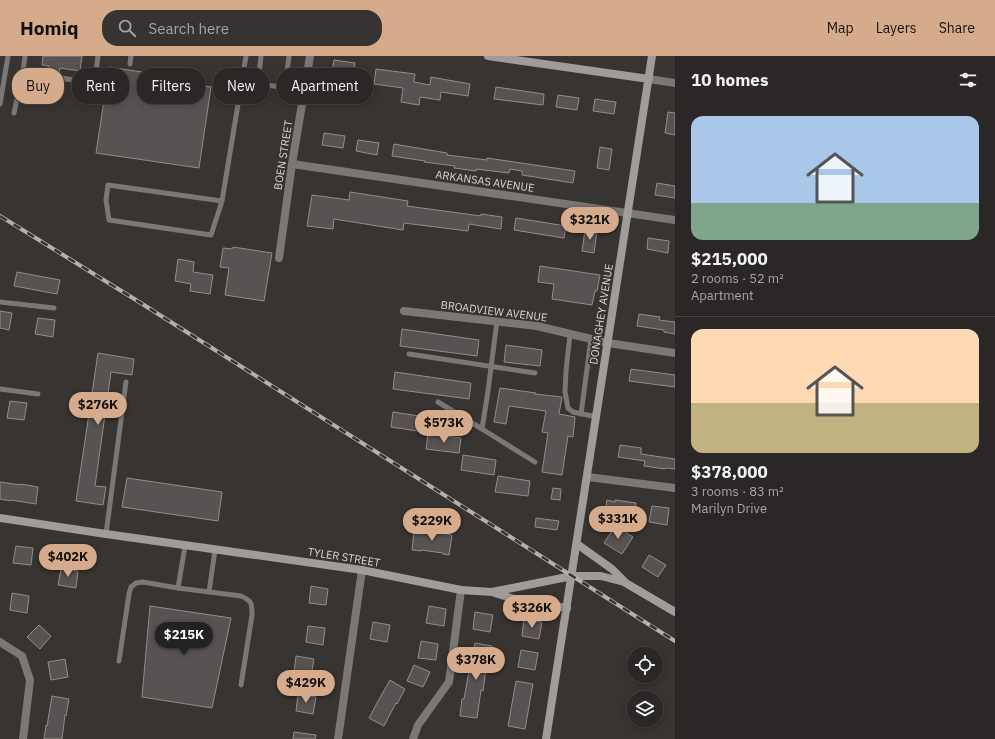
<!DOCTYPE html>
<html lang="en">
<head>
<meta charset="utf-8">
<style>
	body { margin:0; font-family:"IBM Plex Sans",sans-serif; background:#363332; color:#f1f3f6; height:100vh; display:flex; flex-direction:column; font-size:15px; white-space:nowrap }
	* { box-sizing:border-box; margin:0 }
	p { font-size:13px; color:#a5a5a7 }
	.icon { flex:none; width:22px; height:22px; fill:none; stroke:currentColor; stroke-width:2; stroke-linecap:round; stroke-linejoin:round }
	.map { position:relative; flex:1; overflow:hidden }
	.panel { display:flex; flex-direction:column; background:#2a2726; width:320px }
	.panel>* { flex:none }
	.banner { position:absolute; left:12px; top:12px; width:380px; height:36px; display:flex; gap:8px }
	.fabs { position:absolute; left:627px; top:591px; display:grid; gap:8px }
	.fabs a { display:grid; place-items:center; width:36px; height:36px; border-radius:50%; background:#2a2726; box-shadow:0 2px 10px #0003,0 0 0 1px #464443; font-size:20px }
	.price { position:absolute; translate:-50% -34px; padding:0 9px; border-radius:14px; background:#d6ab8b; color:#111; font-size:13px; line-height:26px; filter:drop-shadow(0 1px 2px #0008) }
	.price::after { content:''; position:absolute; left:50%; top:24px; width:12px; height:9px; margin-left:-6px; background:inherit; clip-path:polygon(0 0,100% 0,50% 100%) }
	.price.selected { background:#222; color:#fff }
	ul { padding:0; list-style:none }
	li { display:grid; align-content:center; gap:8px; height:212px; padding:0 16px }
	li+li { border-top:1px solid #464443 }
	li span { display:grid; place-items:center; height:124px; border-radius:12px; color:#555 }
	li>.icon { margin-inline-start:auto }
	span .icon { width:72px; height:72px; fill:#fffc; stroke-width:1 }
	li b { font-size:17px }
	h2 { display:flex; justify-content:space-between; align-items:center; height:48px; padding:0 16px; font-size:17px }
	.chip { padding:0 14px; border-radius:16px; background:#2a2726; box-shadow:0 2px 10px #0003,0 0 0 1px #464443; font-size:14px; line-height:36px }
	.chip.selected { background:#d6ab8b; color:#111 }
	header { display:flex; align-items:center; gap:24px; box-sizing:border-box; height:56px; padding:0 20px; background:#d6ab8b; color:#111 }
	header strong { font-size:19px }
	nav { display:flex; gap:22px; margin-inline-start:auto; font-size:14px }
	.search { width:280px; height:36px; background:#363332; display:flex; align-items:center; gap:10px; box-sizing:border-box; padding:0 14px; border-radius:16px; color:#a5a5a7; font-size:15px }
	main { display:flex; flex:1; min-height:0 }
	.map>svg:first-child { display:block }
	.building { fill:#585352; stroke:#928c8b }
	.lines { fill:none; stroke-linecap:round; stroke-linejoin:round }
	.lane { stroke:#7a7777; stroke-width:5 }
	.street { stroke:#7a7777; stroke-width:8 }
	.secondary { stroke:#a09c9c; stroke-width:8 }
	.rail-casing { stroke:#b3b0ae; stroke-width:4 }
	.rail { stroke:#383432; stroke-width:2.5; stroke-dasharray:8; stroke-linecap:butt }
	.labels { text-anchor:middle; stroke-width:3.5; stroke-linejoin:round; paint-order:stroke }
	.street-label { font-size:11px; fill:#d8d6d4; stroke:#383432 }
</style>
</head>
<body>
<header>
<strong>Homiq</strong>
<div class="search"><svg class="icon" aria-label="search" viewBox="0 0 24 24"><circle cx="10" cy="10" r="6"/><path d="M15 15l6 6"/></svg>Search here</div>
<nav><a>Map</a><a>Layers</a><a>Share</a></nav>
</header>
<main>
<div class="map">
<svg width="675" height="683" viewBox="0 0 675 683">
	<rect width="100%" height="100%" fill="#383432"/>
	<g class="building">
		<polygon points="43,0 82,0 80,15 60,12 59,18 48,16 49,10 42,9"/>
		<polygon points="334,4 355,7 353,19 332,16"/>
		<polygon points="109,11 142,16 141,21 211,31 199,112 96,97"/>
		<polygon points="376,13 415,18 414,26 430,29 431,21 470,28 468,40 441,36 440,44 420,41 419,49 401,46 403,32 374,28"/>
		<polygon points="496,31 544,38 543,49 494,43"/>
		<polygon points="558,39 579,42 577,54 556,51"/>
		<polygon points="595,43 616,46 614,58 593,55"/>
		<polygon points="668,56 675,57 675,79 665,77"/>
		<polygon points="324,77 345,80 343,92 322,89"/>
		<polygon points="358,84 379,87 377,99 356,95"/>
		<polygon points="394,88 447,97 447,99 487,104 487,102 575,115 573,127 522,119 522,115 510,113 509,117 476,113 476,115 454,112 455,110 424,106 425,105 392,100"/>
		<polygon points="600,91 612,93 609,114 597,112"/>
		<polygon points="657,127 675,130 675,142 655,139"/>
		<polygon points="350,136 408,145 407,150 481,160 481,158 502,161 501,173 469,168 468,175 404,167 403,174 334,163 333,173 307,170 312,139 349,144"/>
		<polygon points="516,162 566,170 564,182 514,174"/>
		<polygon points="585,174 597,175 594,197 582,195"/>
		<polygon points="648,182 669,185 668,197 647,193"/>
		<polygon points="233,191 272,197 264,245 225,239 229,212 220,211 223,192 232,193"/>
		<polygon points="178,203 194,206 193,216 213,219 210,238 190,235 191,228 175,225"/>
		<polygon points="540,210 600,219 597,235 595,235 592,249 552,243 554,228 538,226"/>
		<polygon points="17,216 60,224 57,238 14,230"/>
		<polygon points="0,255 12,257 9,274 0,272"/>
		<polygon points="639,258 660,261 659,264 675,266 675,278 664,276 664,274 637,270"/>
		<polygon points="38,262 55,264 53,281 35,278"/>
		<polygon points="402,273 479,284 477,300 400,290"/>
		<polygon points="506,289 542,294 540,310 504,306"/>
		<polygon points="98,297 134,303 132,319 111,316 95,430 106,431 103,449 76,445"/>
		<polygon points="631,313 675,319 675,331 629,325"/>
		<polygon points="395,316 471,327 469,343 393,333"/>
		<polygon points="500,332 536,337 535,338 562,341 559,358 575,361 573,381 568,380 562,419 542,416 548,377 542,376 546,355 509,350 506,368 494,366"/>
		<polygon points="10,345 27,347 24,364 7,362"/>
		<polygon points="393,356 426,361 424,376 391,371"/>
		<polygon points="428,378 461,382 459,397 426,393"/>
		<polygon points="620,389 641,392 641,398 675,403 675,413 666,412 665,413 644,410 645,405 618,401"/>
		<polygon points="463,399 496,404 494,419 461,414"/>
		<polygon points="498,420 530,425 528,440 495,436"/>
		<polygon points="127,422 222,436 218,465 122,451"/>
		<polygon points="0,426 21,429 21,428 38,431 36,448 11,444 11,445 0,443"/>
		<polygon points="553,432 561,433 560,444 551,443"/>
		<polygon points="607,444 615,446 615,444 636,447 634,461 605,457"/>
		<polygon points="652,450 669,452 667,469 649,466"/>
		<polygon points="536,462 559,465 557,474 535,471"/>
		<polygon points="615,470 633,481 622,498 604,487"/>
		<polygon points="423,474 452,479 449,499 443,498 443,497 421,494 421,495 412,494 414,475 423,476"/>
		<polygon points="16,490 33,492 31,509 13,507"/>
		<polygon points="649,499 666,509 658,521 642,511"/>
		<polygon points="61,513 78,515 76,532 58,529"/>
		<polygon points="311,530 328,533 326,549 309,547"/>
		<polygon points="12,537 29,540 27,557 10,554"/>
		<polygon points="150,550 231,562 212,652 142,641"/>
		<polygon points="429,550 446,553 444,570 426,567"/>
		<polygon points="475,556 493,559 490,576 473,573"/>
		<polygon points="524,563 542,566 539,583 522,580"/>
		<polygon points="373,566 390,569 387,586 370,583"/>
		<polygon points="39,569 51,580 40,593 27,581"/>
		<polygon points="308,570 325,572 323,589 306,586"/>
		<polygon points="421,585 438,588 436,604 418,602"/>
		<polygon points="475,587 492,590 489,607 487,606 483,635 481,634 477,662 460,660 462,643 464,643 469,615 470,615"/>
		<polygon points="521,594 538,597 535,614 518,611"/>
		<polygon points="296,600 314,603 311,620 294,617"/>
		<polygon points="65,603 68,621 51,624 48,606"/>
		<polygon points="414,609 430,616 423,631 407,625"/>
		<polygon points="390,624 405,633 397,648 396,647 384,670 369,662 377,647"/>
		<polygon points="516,625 533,628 525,673 508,670"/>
		<polygon points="298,638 316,641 313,658 296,655"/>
		<polygon points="52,640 69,643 66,660 65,659 62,683 44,683 46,669 47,670"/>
		<polygon points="294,676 316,679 315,683 293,683"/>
	</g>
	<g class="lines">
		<g class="lane">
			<path d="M25,0l-2,15c12,2 62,15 70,6 4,-5 4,-15 5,-21"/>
			<polyline points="261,0 258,28 304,34"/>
			<polyline points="130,8 131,0"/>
			<polyline points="285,32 289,0"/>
			<polyline points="0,48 8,0"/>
			<polyline points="14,57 23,15"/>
			<polyline points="222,145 108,129 106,144 109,164 211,179 222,145 246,0"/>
			<polyline points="0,246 54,252"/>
			<polyline points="497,265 488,335 482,373 535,406"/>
			<polyline points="570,278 566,315 565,336 568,352 573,356 597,361"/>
			<polyline points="409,298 535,317"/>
			<polyline points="0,333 38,338"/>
			<polyline points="438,346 482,373"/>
			<polyline points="581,358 591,283"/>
			<polyline points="106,478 126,326"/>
			<polyline points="178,532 185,490"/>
			<polyline points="209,536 215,494"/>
			<path d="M119,605l10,-67 2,-7 5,-4 7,-1 35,6 63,8c11,5 11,7 11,19l-11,70"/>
		</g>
		<g class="street">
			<polyline points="649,23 675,27"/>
			<polyline points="292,108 675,164"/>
			<polyline points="279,202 292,108 310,0"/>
			<polyline points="404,255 537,270 608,287 675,297"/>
			<polyline points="588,421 675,432"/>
			<polyline points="0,586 22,600 30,624 23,683"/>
			<polyline points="338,683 362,514"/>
			<polyline points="413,683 418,669 449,626 461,534"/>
		</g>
		<g class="secondary">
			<polyline points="488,0 649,23"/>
			<polyline points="0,462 106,478 362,514 461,534 492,536 572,520 601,520 624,526 675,556"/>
			<polyline points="577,488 612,513 624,525"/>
			<polyline points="495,537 514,543 567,552"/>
			<polyline points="546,683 652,0"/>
		</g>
		<g class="rail-casing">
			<polyline id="rail" points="0,160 136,244 675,585"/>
		</g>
		<use href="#rail" class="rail"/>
	</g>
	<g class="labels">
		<g class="street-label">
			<text transform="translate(283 99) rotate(-81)" y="4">BOEN STREET</text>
			<text transform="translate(485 125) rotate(8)" y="4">ARKANSAS AVENUE</text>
			<text transform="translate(494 255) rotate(7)" y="4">BROADVIEW AVENUE</text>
			<text transform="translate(601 258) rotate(-81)" y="4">DONAGHEY AVENUE</text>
			<text transform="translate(344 501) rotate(9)" y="4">TYLER STREET</text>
		</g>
	</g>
</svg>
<div class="fabs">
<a><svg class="icon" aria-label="locate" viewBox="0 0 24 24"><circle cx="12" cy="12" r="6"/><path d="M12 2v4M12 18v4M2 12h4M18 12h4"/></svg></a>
<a><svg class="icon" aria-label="layers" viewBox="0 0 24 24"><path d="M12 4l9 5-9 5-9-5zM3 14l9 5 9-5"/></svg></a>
</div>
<b class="price" style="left:590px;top:185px">$321K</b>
<b class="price" style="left:98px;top:370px">$276K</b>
<b class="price" style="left:444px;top:388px">$573K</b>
<b class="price" style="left:618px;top:484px">$331K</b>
<b class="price" style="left:432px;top:486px">$229K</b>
<b class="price" style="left:68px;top:522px">$402K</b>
<b class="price" style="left:532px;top:573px">$326K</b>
<b class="price selected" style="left:184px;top:600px">$215K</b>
<b class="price" style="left:476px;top:625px">$378K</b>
<b class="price" style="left:306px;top:648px">$429K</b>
<div class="banner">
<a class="chip selected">Buy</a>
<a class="chip">Rent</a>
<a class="chip">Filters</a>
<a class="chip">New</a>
<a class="chip">Apartment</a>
</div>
</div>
<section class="panel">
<h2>10 homes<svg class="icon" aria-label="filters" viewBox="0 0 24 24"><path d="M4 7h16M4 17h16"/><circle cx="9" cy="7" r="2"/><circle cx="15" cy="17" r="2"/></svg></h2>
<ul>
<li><span style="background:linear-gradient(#a9c7e8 70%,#7fa58c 0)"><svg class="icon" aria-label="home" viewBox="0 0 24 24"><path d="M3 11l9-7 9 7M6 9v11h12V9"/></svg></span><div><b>$215,000</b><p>2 rooms · 52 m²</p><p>Apartment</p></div></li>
<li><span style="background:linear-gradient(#ffd9b3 60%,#c2b280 0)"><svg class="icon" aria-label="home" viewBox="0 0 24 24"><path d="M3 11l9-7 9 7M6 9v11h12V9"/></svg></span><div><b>$378,000</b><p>3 rooms · 83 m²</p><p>Marilyn Drive</p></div></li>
</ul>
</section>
</main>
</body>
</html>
